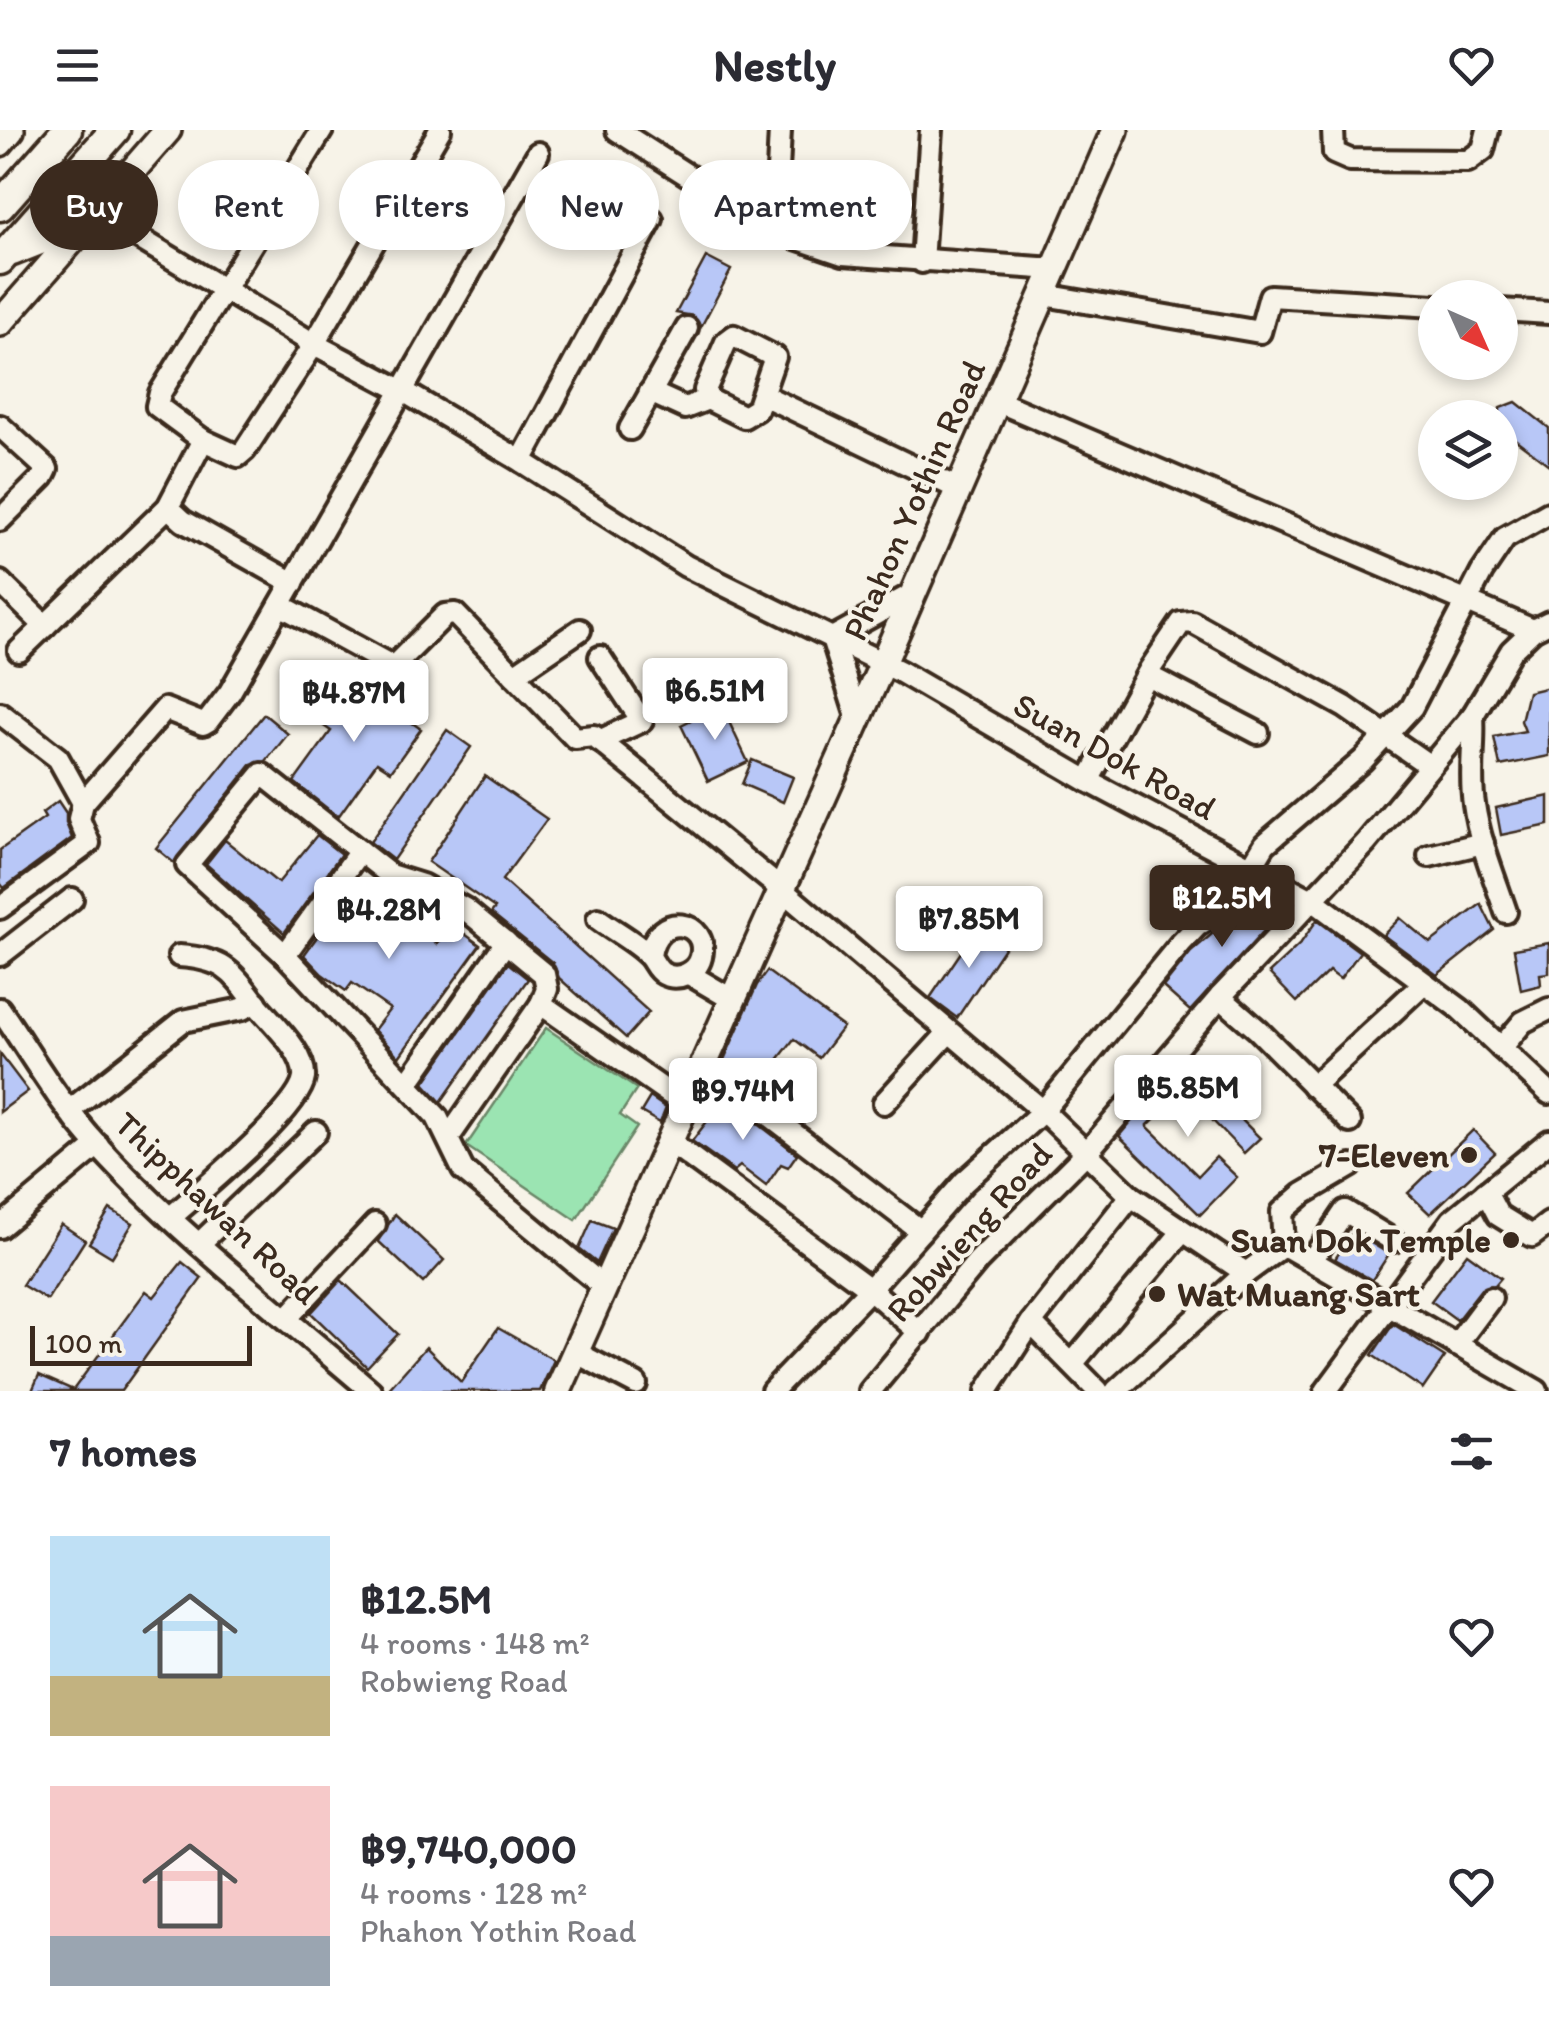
<!DOCTYPE html>
<html lang="en">
<head>
<meta charset="utf-8">
<style>
	body { margin:0; font-family:Itim,sans-serif; background:#f2f2f3; color:#2b2b33; height:100vh; display:flex; flex-direction:column; font-size:38px; white-space:nowrap }
	* { box-sizing:border-box; margin:0 }
	p { font-size:32px; color:#7c7c81 }
	.icon { flex:none; width:55px; height:55px; fill:none; stroke:currentColor; stroke-width:2; stroke-linecap:round; stroke-linejoin:round }
	.map { position:relative; height:1261px; overflow:hidden }
	.sheet { display:flex; flex-direction:column; background:#fff; flex:1 }
	.sheet>* { flex:none }
	.guide { position:absolute; left:30px; top:30px; width:1000px; height:90px; display:flex; gap:20px }
	.needle { width:65px; rotate:135deg }
	.tools { position:absolute; left:1418px; top:150px; display:grid; gap:20px }
	.tools a { display:grid; place-items:center; width:100px; height:100px; border-radius:50%; background:#fff; box-shadow:0 5px 15px #0003; font-size:50px }
	.scale { position:absolute; left:30px; bottom:25px; width:222px; box-sizing:border-box; padding-left:10px; border:5px solid #3b2a1e; border-top:0; font-size:28px; line-height:35px; white-space:nowrap; color:#3b2a1e; -webkit-text-stroke:8px #f7f3e8; paint-order:stroke }
	.price { position:absolute; translate:-50% -85px; padding:0 22px; border-radius:10px; background:#fff; color:#222; font-size:32px; line-height:65px; filter:drop-shadow(0 2px 5px #0008) }
	.price::after { content:''; position:absolute; left:50%; top:60px; width:30px; height:22px; margin-left:-15px; background:inherit; clip-path:polygon(0 0,100% 0,50% 100%) }
	.price.on { background:#3b2a1e; color:#fff }
	ul { padding:0; list-style:none }
	li { display:flex; align-items:center; gap:30px; height:250px; padding:0 50px }
	li span { display:grid; place-items:center; flex:none; width:280px; height:200px; border-radius:0px; color:#555 }
	li>.icon { margin-inline-start:auto }
	span .icon { width:120px; height:120px; fill:#fffc; stroke-width:1 }
	li b { font-size:42px }
	h2 { display:flex; justify-content:space-between; align-items:center; height:120px; padding:0 50px; font-size:42px }
	.pill { padding:0 35px; border-radius:45px; background:#fff; box-shadow:0 5px 15px #0003; font-size:35px; line-height:90px }
	.pill.on { background:#3b2a1e; color:#fff }
	header { display:flex; justify-content:space-between; align-items:center; height:130px; padding:0 50px; background:#fff; font-size:45px; font-weight:700 }
	.map>svg:first-child { display:block }
	.green { fill:#9be4b2; stroke:#6b8768; stroke-width:2.5 }
	.building { fill:#b8c7f7; stroke:#3b2a1e; stroke-width:2.5 }
	.lines { fill:none; stroke-linecap:round; stroke-linejoin:round }
	.minor-casing { stroke:#3b2a1e; stroke-width:28 }
	.major-casing { stroke:#3b2a1e; stroke-width:32 }
	.highway-casing { stroke:#3b2a1e; stroke-width:35 }
	.minor { stroke:#f7f3e8; stroke-width:20 }
	.major { stroke:#f7f3e8; stroke-width:25 }
	.highway { stroke:#f7f3e8; stroke-width:28 }
	.poi-dot { fill:#3b2a1e; stroke:#f7f3e8; stroke-width:4 }
	.labels { text-anchor:middle; stroke-width:8; stroke-linejoin:round; paint-order:stroke }
	.street-label { font-size:35px; fill:#3b2a1e; stroke:#f7f3e8 }
	.poi-label { font-size:35px; font-weight:bold; fill:#3b2a1e; stroke:#f7f3e8; text-anchor:end }
</style>
</head>
<body>
<header><svg class="icon" aria-label="menu" viewBox="0 0 24 24"><path d="M4 6h16M4 12h16M4 18h16"/></svg>Nestly<svg class="icon" aria-label="heart" viewBox="0 0 24 24"><path d="M12 20l-8-8c-3-5 5-10 8-4 3-6 11-1 8 4z"/></svg></header>
<div class="map">
<svg width="1549" height="1261" viewBox="0 0 1549 1261">
	<rect width="100%" height="100%" fill="#f7f3e8"/>
	<filter id="ink" filterUnits="userSpaceOnUse"><feTurbulence type="fractalNoise" baseFrequency=".01" numOctaves="2"/><feDisplacementMap in="SourceGraphic" scale="20" xChannelSelector="R" yChannelSelector="G"/><feConvolveMatrix kernelMatrix="1 2 1 2 8 2 1 2 1" color-interpolation-filters="sRGB"/></filter>
	<g filter="url(#ink)">
		<polygon class="green" points="546,898 637,959 620,985 637,997 576,1090 466,1016"/>
		<g class="building">
			<polygon points="706,127 731,140 701,197 693,186 676,183"/>
			<polygon points="1516,272 1549,298 1549,335 1512,307 1500,311 1500,278"/>
			<polygon points="346,546 421,599 391,641 377,632 338,687 294,652 331,601 315,590"/>
			<polygon points="1549,557 1549,626 1500,636 1494,607 1525,601 1521,591 1528,562"/>
			<polygon points="721,575 748,632 708,651 681,595"/>
			<polygon points="264,584 288,604 266,631 251,635 174,733 156,718"/>
			<polygon points="447,600 471,617 393,730 370,712"/>
			<polygon points="752,630 793,647 783,672 742,654"/>
			<polygon points="485,646 547,689 502,750 649,882 626,908 559,848 553,833 491,783 495,778 428,732"/>
			<polygon points="1549,666 1549,695 1501,705 1496,678"/>
			<polygon points="58,671 66,683 66,693 72,708 4,758 0,753 0,720 45,688 42,683"/>
			<polygon points="317,705 341,724 284,803 206,734 225,710 278,753"/>
			<polygon points="357,751 437,814 451,794 480,815 399,927 374,900 390,879 352,853 346,861 322,844 304,825"/>
			<polygon points="1254,759 1285,778 1190,881 1163,857 1191,822 1226,792"/>
			<polygon points="1481,774 1494,800 1437,845 1383,805 1400,788 1430,813"/>
			<polygon points="1317,790 1360,822 1340,849 1329,841 1297,872 1269,843 1300,814"/>
			<polygon points="980,794 1008,812 957,888 930,868"/>
			<polygon points="1549,813 1549,843 1540,844 1541,855 1521,860 1514,819"/>
			<polygon points="508,833 528,849 441,972 424,953"/>
			<polygon points="767,841 843,897 819,928 794,909 756,958 723,932 757,855"/>
			<polygon points="0,924 28,961 0,982"/>
			<polygon points="1183,931 1260,1008 1244,1023 1183,960 1147,996 1198,1046 1216,1027 1237,1047 1200,1085 1119,1006"/>
			<polygon points="650,967 666,978 660,993 641,982"/>
			<polygon points="725,968 797,1024 788,1037 781,1034 766,1056 740,1036 734,1041 692,1011"/>
			<polygon points="1473,1000 1495,1023 1430,1084 1408,1063"/>
			<polygon points="110,1079 133,1093 112,1127 89,1113"/>
			<polygon points="395,1084 444,1130 423,1153 378,1111"/>
			<polygon points="592,1090 613,1098 597,1133 579,1119"/>
			<polygon points="61,1094 85,1110 47,1170 22,1155"/>
			<polygon points="1353,1102 1389,1124 1372,1150 1335,1129"/>
			<polygon points="1467,1123 1501,1148 1495,1155 1481,1159 1457,1190 1431,1171"/>
			<polygon points="182,1132 202,1148 121,1261 32,1261 39,1245 73,1260 146,1161 154,1167"/>
			<polygon points="341,1150 398,1204 367,1237 311,1183"/>
			<polygon points="1393,1194 1445,1227 1423,1259 1372,1225"/>
			<polygon points="498,1198 554,1230 540,1261 387,1261 426,1217 461,1252"/>
		</g>
		<g class="lines">
			<g class="minor-casing">
				<g id="minor">
					<polyline points="322,0 160,263 157,276 203,310 238,326 245,320 314,214 440,0"/>
					<polyline points="617,0 775,101"/>
					<polyline points="780,0 775,101 843,124 1054,139"/>
					<polyline points="1333,0 1334,23 1350,30 1468,31 1483,20 1488,0"/>
					<polyline points="94,81 314,214 403,261 521,331 686,436 901,542 1088,651 1314,771 1460,879 1549,963"/>
					<polyline points="922,132 931,0"/>
					<polyline points="1044,165 1260,202 1270,166 1435,176"/>
					<polyline points="1500,180 1549,183"/>
					<polyline points="650,262 685,278 708,269 744,287 757,279 775,227 734,206 726,212 705,260 708,269"/>
					<polyline points="763,265 959,359"/>
					<polyline points="997,271 1533,500"/>
					<polyline points="0,296 47,339 43,347 0,390"/>
					<polyline points="630,299 687,198"/>
					<polyline points="521,331 652,89"/>
					<polyline points="168,377 183,391 293,453"/>
					<polyline points="0,452 45,496"/>
					<polyline points="280,475 390,535 397,533 445,485 455,484 575,608 594,606 782,760 1043,981 1131,1066 1246,1143"/>
					<polyline points="19,521 168,377 203,310"/>
					<polyline points="514,545 580,500"/>
					<polyline points="1147,545 1258,603"/>
					<polyline points="0,583 58,628 83,673 165,579 203,594 208,591 230,562 538,23"/>
					<path d="M1473,585c2,29 -4,60 1,89 5,37 20,72 32,108"/>
					<polyline points="858,590 832,508 914,463"/>
					<polyline points="599,611 642,591 600,527"/>
					<polyline points="1088,651 1150,539 1181,493 1192,492 1345,577 1430,636"/>
					<polyline points="1429,726 1483,713"/>
					<polyline points="0,778 89,713 79,689 83,673"/>
					<path d="M598,789c16,12 38,23 51,37 5,5 7,14 15,18 14,7 33,-1 37,-17 9,-36 -45,-48 -51,-1"/>
					<polyline points="0,825 72,769"/>
					<polyline points="285,825 360,721"/>
					<polyline points="689,844 733,870"/>
					<polyline points="1220,867 1258,900 1350,992"/>
					<path d="M0,879c31,46 60,96 98,137 82,90 181,165 273,245"/>
					<polyline points="1501,918 1523,892 1549,879"/>
					<polyline points="704,935 921,1101"/>
					<polyline points="407,954 506,812"/>
					<polyline points="1313,956 1424,853"/>
					<polyline points="884,973 948,903"/>
					<polyline points="69,981 183,891 242,879 256,872"/>
					<polyline points="449,1007 541,874"/>
					<polyline points="669,1011 870,1159 920,1203"/>
					<polyline points="1486,1062 1498,1085 1532,1106 1549,1093"/>
					<path d="M170,1088c27,-24 130,-108 134,-140 2,-25 -30,-53 -45,-71 -27,-35 -33,-48 -80,-51"/>
					<polyline points="0,1097 98,1015"/>
					<polyline points="199,1114 316,1002"/>
					<polyline points="1284,1115 1282,1082 1303,1064 1351,1036"/>
					<polyline points="1312,1130 1345,1081 1394,1111"/>
					<polyline points="604,1157 463,1040 437,987 285,825 187,735 262,644 390,745 422,755 465,779 544,844 547,859 541,874 686,975"/>
					<polyline points="287,1188 375,1094"/>
					<polyline points="1031,1193 1098,1261"/>
					<polyline points="1456,1215 1491,1168"/>
					<polyline points="575,1222 636,1254"/>
					<polyline points="1072,1234 1178,1107"/>
					<polyline points="772,1261 870,1159 964,1052 1043,981 1181,813 1197,796 1216,783 1238,759 1265,714 1363,630 1412,577 1482,442 1505,408 1549,383"/>
					<polyline points="870,1261 978,1131 1087,1022 1220,867 1366,713 1473,585 1511,521 1533,500 1549,492"/>
					<polyline points="987,1261 1031,1193 1131,1066"/>
					<polyline points="1116,1261 1246,1143 1284,1115 1537,1261"/>
					<polyline points="1326,1261 1452,1090 1549,1011"/>
				</g>
			</g>
			<g class="major-casing">
				<g id="major">
					<polyline points="0,13 11,0"/>
					<polyline points="0,193 168,0"/>
					<polyline points="558,1261 883,533 1115,0"/>
				</g>
			</g>
			<g class="highway-casing">
				<g id="highway">
					<polyline points="0,76 67,0"/>
					<polyline points="12,121 85,92"/>
					<polyline points="0,130 115,0"/>
				</g>
			</g>
			<use href="#minor" class="minor"/>
			<use href="#major" class="major"/>
			<use href="#highway" class="highway"/>
		</g>
	</g>
	<g class="poi-dot">
		<circle cx="1469" cy="1025" r="10"/>
		<circle cx="1511" cy="1110" r="10"/>
		<circle cx="1157" cy="1164" r="10"/>
	</g>
	<g class="labels">
		<g class="street-label">
			<text transform="translate(914 370) rotate(-66)" y="12">Phahon Yothin Road</text>
			<text transform="translate(1115 626) rotate(29)" y="12">Suan Dok Road</text>
			<text transform="translate(217 1078) rotate(43)" y="12">Thipphawan Road</text>
			<text transform="translate(969 1102) rotate(-48)" y="12">Robwieng Road</text>
		</g>
		<g class="poi-label">
			<text x="1449" y="1037">7-Eleven</text>
			<text x="1491" y="1122">Suan Dok Temple</text>
			<text x="1177" y="1176" text-anchor="start">Wat Muang Sart</text>
		</g>
	</g>
</svg>
<div class="tools">
<a><svg class="needle" viewBox="-14 -14 28 28"><path d="M0-13l5 13h-10z" fill="#e53935"/><path d="M0 13l5-13h-10z" fill="#7c7c81"/></svg></a>
<a><svg class="icon" aria-label="layers" viewBox="0 0 24 24"><path d="M12 4l9 5-9 5-9-5zM3 14l9 5 9-5"/></svg></a>
</div>
<div class="scale">100 m</div>
<b class="price" style="left:715px;top:613px">฿6.51M</b>
<b class="price" style="left:354px;top:615px">฿4.87M</b>
<b class="price on" style="left:1222px;top:820px">฿12.5M</b>
<b class="price" style="left:389px;top:832px">฿4.28M</b>
<b class="price" style="left:969px;top:841px">฿7.85M</b>
<b class="price" style="left:1188px;top:1010px">฿5.85M</b>
<b class="price" style="left:743px;top:1013px">฿9.74M</b>
<div class="guide">
<a class="pill on">Buy</a>
<a class="pill">Rent</a>
<a class="pill">Filters</a>
<a class="pill">New</a>
<a class="pill">Apartment</a>
</div>
</div>
<section class="sheet">
<h2>7 homes<svg class="icon" aria-label="filters" viewBox="0 0 24 24"><path d="M4 7h16M4 17h16"/><circle cx="9" cy="7" r="2"/><circle cx="15" cy="17" r="2"/></svg></h2>
<ul>
<li><span style="background:linear-gradient(#bfe0f5 70%,#c2b280 0)"><svg class="icon" aria-label="home" viewBox="0 0 24 24"><path d="M3 11l9-7 9 7M6 9v11h12V9"/></svg></span><div><b>฿12.5M</b><p>4 rooms · 148 m²</p><p>Robwieng Road</p></div><svg class="icon" aria-label="heart" viewBox="0 0 24 24"><path d="M12 20l-8-8c-3-5 5-10 8-4 3-6 11-1 8 4z"/></svg></li>
<li><span style="background:linear-gradient(#f6c9c9 75%,#9aa5b1 0)"><svg class="icon" aria-label="home" viewBox="0 0 24 24"><path d="M3 11l9-7 9 7M6 9v11h12V9"/></svg></span><div><b>฿9,740,000</b><p>4 rooms · 128 m²</p><p>Phahon Yothin Road</p></div><svg class="icon" aria-label="heart" viewBox="0 0 24 24"><path d="M12 20l-8-8c-3-5 5-10 8-4 3-6 11-1 8 4z"/></svg></li>
</ul>
</section>
</body>
</html>
